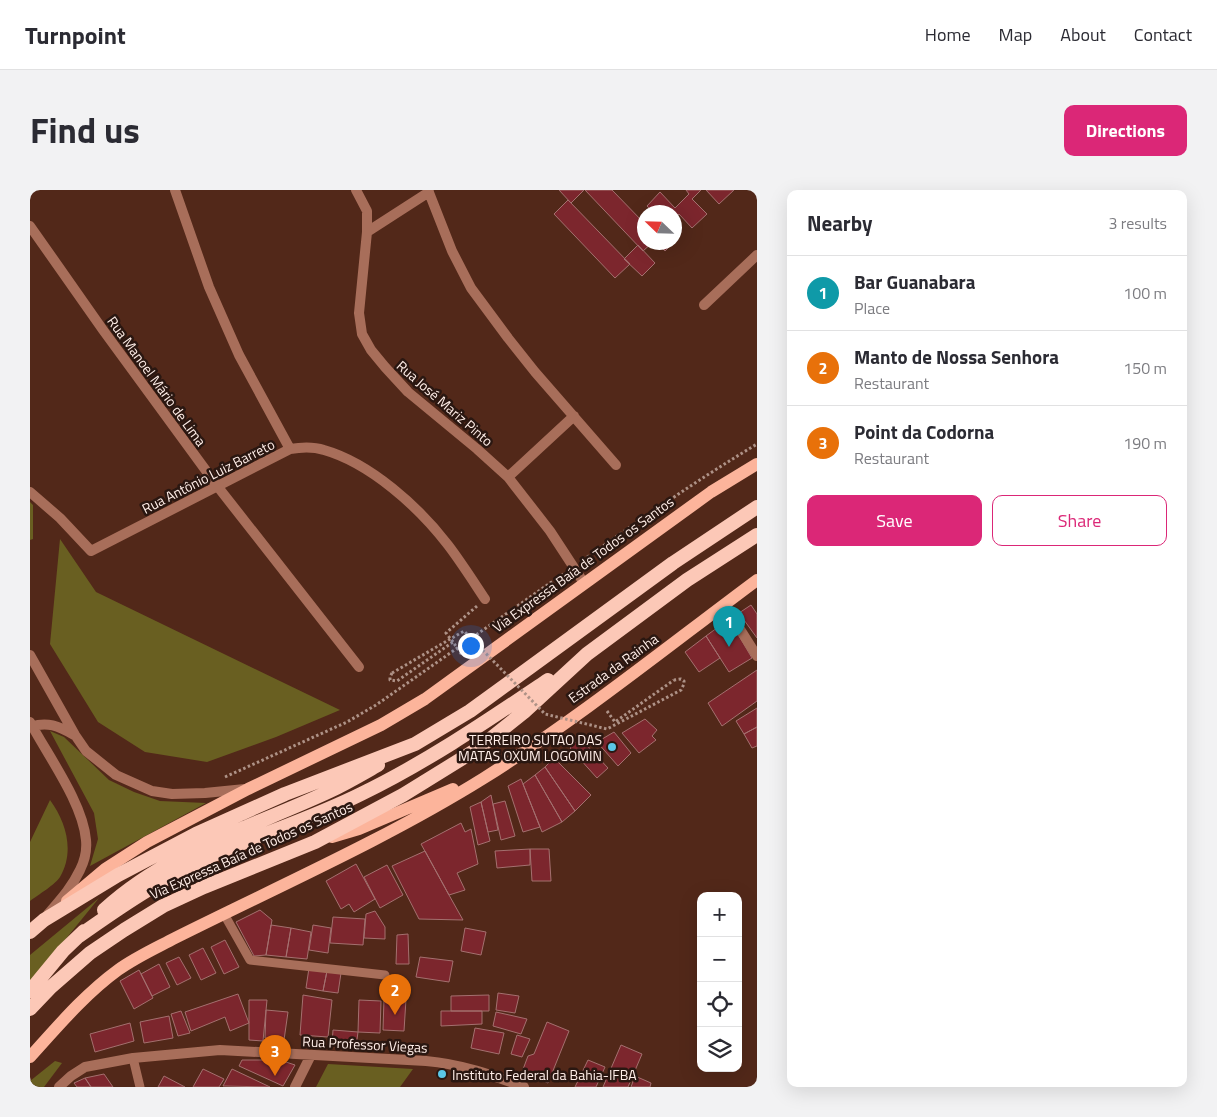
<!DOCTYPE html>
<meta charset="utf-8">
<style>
body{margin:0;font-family:"Titillium Web",sans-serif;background:#f2f2f3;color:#2b2b33}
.controls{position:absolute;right:15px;bottom:15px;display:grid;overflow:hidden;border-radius:10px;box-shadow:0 5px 20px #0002}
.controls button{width:45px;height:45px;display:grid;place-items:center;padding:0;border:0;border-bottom:1px solid #e1e1e2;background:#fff;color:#2b2b33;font:25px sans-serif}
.compass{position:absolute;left:607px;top:15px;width:45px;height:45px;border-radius:50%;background:#fff;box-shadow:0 5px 20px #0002;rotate:293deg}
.you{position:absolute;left:440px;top:455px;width:18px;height:18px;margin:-12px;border:4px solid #fff;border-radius:50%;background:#1a73e8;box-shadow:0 0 0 8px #1a73e833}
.badge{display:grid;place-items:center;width:32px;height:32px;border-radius:50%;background:#db2777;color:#fff;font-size:16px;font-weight:700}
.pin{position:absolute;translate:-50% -41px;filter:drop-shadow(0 1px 2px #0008)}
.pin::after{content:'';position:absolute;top:26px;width:18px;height:15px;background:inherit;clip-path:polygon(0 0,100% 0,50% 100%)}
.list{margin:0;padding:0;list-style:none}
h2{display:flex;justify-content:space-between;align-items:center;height:65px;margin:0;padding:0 20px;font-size:21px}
h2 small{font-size:16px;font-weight:400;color:#7c7c81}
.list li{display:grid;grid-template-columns:32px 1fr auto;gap:15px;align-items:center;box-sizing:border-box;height:75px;padding:0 20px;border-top:1px solid #e1e1e2}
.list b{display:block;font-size:19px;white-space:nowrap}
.list p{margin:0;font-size:16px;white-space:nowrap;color:#7c7c81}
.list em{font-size:16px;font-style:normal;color:#7c7c81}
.actions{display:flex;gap:10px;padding:15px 20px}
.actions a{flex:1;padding:11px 0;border:1px solid #db2777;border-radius:10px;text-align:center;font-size:18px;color:#db2777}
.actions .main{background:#db2777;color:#fff}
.icon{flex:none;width:28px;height:28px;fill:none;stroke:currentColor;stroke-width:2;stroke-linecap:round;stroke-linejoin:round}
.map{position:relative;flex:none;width:727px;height:897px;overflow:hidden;border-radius:10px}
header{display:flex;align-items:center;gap:30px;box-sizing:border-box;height:70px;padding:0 25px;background:#fff;border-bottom:1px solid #e1e1e2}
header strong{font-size:24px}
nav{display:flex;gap:28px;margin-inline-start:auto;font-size:18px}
.intro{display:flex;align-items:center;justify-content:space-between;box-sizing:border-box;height:120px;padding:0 30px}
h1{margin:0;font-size:35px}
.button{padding:12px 22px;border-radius:10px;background:#db2777;color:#fff;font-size:18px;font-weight:700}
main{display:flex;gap:30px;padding:0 30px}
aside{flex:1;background:#fff;border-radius:10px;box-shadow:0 5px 20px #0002}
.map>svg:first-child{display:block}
.green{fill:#695f21}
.building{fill:#7c262d;stroke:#a4706f}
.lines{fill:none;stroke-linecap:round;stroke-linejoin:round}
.path{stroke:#ae9287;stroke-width:3;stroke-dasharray:2.5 2.5;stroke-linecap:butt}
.service{stroke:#a86e5a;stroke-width:9}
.minor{stroke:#a86e5a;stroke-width:10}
.tertiary{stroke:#a86e5a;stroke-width:10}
.primary{stroke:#fcb49b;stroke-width:12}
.trunk{stroke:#fcc8b7;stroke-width:14}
.path-bridge{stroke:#ae9287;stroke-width:3;stroke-dasharray:2.5 2.5;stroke-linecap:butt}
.poi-dot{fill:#5bc7e7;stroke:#2a1711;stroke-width:2}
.labels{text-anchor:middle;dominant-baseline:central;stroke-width:5;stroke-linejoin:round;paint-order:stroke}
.street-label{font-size:14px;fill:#ffeee8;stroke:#2a1711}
.poi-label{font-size:14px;fill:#ffeee8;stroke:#2a1711;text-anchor:end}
</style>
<header>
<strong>Turnpoint</strong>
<nav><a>Home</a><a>Map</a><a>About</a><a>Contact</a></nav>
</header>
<div class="intro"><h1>Find us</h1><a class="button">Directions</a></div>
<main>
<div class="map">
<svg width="727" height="897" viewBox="0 0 727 897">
<rect width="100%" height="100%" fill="#522819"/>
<!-- green -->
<path class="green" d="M0,312L3,315V349L0,350Z
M30,349L66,402L310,520L246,547L177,572L115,562L68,532L20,454Z
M20,541L34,547L79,590L104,602L130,611L176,613L60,676L68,649L64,623Z
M20,610C36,632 45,661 30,687C26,694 8,705 0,711V652Z
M69,708L0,793V765Z
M25,871L32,873L14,897H0V891Z
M298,874L383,879L370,897H286Z"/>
<!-- building -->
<path class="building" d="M529,0H554L541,13Z
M555,0H582L614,33V52H623L613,61Z
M656,0H671L662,9L677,24L662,38L649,24L644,28V22H623L617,16L630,2L645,18L659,4Z
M676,0H704L689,14Z
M538,10L600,74L585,88L524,24Z
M644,40L650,46L644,52Z
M627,52H644L635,61Z
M608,55L625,73L612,86L594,69Z
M721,415L727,424V448L709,423Z
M699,429L722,468L699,482L676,446Z
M676,446L690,468L669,482L655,462Z
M727,480V511L692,536L678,513Z
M727,518V537L714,544L706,531Z
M615,529L627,540L622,546L626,550L609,563L592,543Z
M727,537V556L722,558L714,544Z
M584,542L601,563L588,576L567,552Z
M550,548L578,578L567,588L540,558Z
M524,568L561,605L545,621L515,577Z
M515,577L545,621L532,632L505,585Z
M505,585L532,632L512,642L493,594Z
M491,589L510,637L493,642L478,596Z
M461,605L468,640L458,642L451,612Z
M475,611L485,646L471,650L463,614Z
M451,612L460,651L448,655L440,617Z
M431,633L435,642L441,639L448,674L427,683L435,700L419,705L391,654Z
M500,659V675L467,678L465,661Z
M500,659H519L521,691H502Z
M395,661L419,705L433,730L389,729L362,676Z
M326,674L345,709L324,722L319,714L311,719L296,691Z
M357,675L373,705L350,718L334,687Z
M230,720L242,730L236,765L224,766L206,732Z
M345,721L355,737V749L334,748L336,724Z
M303,727L335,729L333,755L300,753Z
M241,735L261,738L256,767L236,765Z
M283,735L301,738L298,763L279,760Z
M261,738L281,742L277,769L256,767Z
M435,738L456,742L451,765L431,761Z
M378,744L379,774H366L367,745Z
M195,750L209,777L194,784L181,757Z
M173,758L186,783L171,790L159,765Z
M149,767L161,788L147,795L136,773Z
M390,767L423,771L419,792L386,787Z
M129,774L140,797L122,806L111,784Z
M279,778L297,781L293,801L276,798Z
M109,780L123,808L104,819L90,791Z
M297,781L311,783L308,803L293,801Z
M468,803L489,806L485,823L466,820Z
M208,804L219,833L200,841L195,827L161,841L155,822Z
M273,805L302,810L298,847L270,845Z
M459,805V821H421V806Z
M354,809H376L374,841L353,840Z
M219,810H237L233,851L219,850Z
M329,810L351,811L350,843L328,842Z
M236,820L258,822L254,850L235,848Z
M151,821L160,843L148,846L141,824Z
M411,821H452V834L411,836Z
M466,822L497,829L491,844L463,836Z
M139,826L143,848L114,853L110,832Z
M517,832L539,841L518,893L492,882L498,866L504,864Z
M100,833L104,851L65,862L60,844Z
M445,838L474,843L469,864L441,858Z
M303,840L328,842L326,857L302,854Z
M487,845L500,849L492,867L481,864Z
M591,855L612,864L598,897H573Z
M212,870H250L265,875L253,896L209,876Z
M558,870L575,877L566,897H545Z
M173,879L194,889L189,897H163Z
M202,879L240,897L193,896Z
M74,884L83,897H61L55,888Z
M134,886L155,897H128Z
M605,886L621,893L620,897H601Z
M55,888L61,897H47L44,893Z"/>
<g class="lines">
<!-- path -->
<path class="path" d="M553,370C610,330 667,290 727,254
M423,452L416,443L447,416
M362,483L360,487V490L367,491L423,452L432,465
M577,521L585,532L644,490
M195,587L317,532L346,515L533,384"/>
<!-- service -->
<path class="service" d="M194,724L220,770L355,785
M103,868L110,897"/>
<!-- minor -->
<path class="minor" d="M145,0L179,97L209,165L260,259
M326,0L337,21V42L329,123L332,144L341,160L355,177L378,202L447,259L478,287L520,341L554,393
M398,0L422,61L441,98L478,148L505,182L586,275
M0,36L73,140L188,297L329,477
M337,42L399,2
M674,115L727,65
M478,287L544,226
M0,302L30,328L61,361L260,259C271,257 282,256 294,260C340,273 389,317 418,355C431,372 443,391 455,409
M694,414L727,466
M29,897L41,886L55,877L103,868L190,860L396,871C431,874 462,885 494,897
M265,897L281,865"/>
<!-- tertiary -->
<path class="tertiary" d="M0,465L45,545L56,561L86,585L122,601L142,604L175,603L215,599
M0,532C18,566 53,613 56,650C57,660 54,672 50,680C42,697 30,710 18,724
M0,537C17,531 29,536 44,545"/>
<!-- primary -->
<path class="primary" d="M302,647L329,639L423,599
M37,711L75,679L117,652L218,599L351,535L395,509L681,302L727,274
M0,867C28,836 55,804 88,780C106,767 126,758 145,748C249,696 356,649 454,588C549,528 637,457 727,390"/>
<!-- trunk -->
<path class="trunk" d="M74,720C138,661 223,637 300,601C317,593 332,584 348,575
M0,742L14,730L88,685L166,644L255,604L385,554L440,521L643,373L727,317
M49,746C90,717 131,689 177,668C228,645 281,629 331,604C397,572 457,531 518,490
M0,801L33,761L54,741
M0,819L21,797L60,763L94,740L133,716L174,697L285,652L373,605L449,558L494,522L557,464L657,390L727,345"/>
<!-- path-bridge -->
<path class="path-bridge" d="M362,483L434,441L515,524L577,539L651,500L654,494V491L651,489L644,490"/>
</g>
<!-- markers -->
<g class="poi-dot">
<circle cx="582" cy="557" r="5"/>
<circle cx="412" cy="884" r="5"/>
</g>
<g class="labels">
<!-- street labels -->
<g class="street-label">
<text transform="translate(127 191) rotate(54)">Rua Manoel Mário de Lima</text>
<text transform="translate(415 213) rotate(41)">Rua José Mariz Pinto</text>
<text transform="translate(178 286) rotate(-27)">Rua Antônio Luiz Barreto</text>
<text transform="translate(553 374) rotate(-36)">Via Expressa Baía de Todos os Santos</text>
<text transform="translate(583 478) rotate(-36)">Estrada da Rainha</text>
<text transform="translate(221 660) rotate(-24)">Via Expressa Baía de Todos os Santos</text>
<text transform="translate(335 854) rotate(3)">Rua Professor Viegas</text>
</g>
<!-- poi labels -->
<g class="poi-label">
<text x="572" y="549">TERREIRO SUTAO DAS<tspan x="572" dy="16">MATAS OXUM LOGOMIN</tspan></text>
<text x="422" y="884" text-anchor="start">Instituto Federal da Bahia-IFBA</text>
</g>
</g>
</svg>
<div class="controls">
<button>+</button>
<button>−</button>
<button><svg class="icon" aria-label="locate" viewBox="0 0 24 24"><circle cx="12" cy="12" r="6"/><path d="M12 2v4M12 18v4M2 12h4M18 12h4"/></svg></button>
<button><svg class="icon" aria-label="layers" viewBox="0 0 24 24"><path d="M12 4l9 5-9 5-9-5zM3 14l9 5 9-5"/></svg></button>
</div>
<svg class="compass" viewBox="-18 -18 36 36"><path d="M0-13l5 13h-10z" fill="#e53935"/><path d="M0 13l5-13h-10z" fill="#7c7c81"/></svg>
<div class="you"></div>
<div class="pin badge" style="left:699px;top:457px;background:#0f9aa8">1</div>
<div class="pin badge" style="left:365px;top:825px;background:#e8710a">2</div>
<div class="pin badge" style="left:245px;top:886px;background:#e8710a">3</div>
</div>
<aside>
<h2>Nearby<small>3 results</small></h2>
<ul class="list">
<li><span class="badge" style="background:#0f9aa8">1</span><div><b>Bar Guanabara</b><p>Place</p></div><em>100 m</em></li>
<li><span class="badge" style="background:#e8710a">2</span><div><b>Manto de Nossa Senhora</b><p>Restaurant</p></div><em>150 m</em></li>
<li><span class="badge" style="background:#e8710a">3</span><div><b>Point da Codorna</b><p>Restaurant</p></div><em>190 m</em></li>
</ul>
<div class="actions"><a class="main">Save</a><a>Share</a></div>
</aside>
</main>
